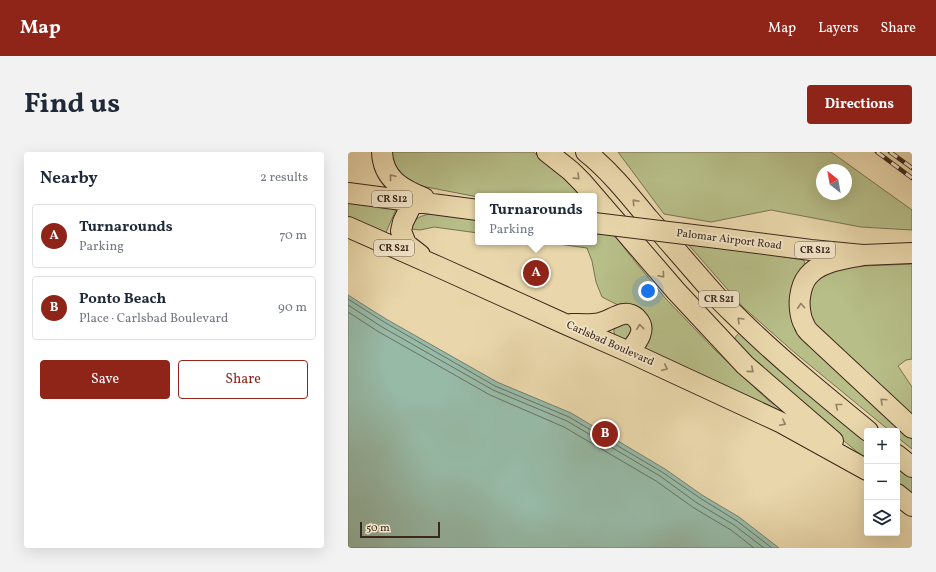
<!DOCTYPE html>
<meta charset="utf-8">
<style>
body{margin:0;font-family:Vollkorn,serif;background:#f2f2f3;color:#1f2937}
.controls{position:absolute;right:12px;bottom:12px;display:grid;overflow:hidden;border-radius:4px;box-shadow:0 4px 16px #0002}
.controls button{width:36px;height:36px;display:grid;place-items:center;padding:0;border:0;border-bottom:1px solid #e0e1e3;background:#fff;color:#1f2937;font:20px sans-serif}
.compass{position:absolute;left:468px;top:12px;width:36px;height:36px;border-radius:50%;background:#fff;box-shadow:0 4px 16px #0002;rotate:329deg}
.scale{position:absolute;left:12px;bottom:10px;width:80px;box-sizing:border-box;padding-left:4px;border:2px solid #3c271e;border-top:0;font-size:11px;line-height:14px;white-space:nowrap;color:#3c271e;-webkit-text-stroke:3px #f1e5c8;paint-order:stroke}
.you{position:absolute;left:300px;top:139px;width:14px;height:14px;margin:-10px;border:3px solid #fff;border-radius:50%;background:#1a73e8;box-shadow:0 0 0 6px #1a73e833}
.badge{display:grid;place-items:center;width:26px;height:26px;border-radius:50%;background:#8f2418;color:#fff;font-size:13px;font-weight:700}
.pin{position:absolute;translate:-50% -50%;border:2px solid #fff;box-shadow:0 1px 4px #0006}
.popup{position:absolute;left:127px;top:41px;width:122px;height:52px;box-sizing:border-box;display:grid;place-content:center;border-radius:4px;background:#fff;filter:drop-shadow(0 1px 3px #0005);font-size:13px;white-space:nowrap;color:#747a83}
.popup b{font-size:15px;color:#1f2937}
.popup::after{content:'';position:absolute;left:50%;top:100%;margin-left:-8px;border:8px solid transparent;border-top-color:#fff}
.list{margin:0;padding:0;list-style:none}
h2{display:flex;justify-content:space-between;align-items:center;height:52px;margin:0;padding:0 16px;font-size:17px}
h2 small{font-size:13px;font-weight:400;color:#747a83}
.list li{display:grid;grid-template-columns:26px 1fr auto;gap:12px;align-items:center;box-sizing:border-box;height:64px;margin:0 8px 8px;padding:0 8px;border:1px solid #e0e1e3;border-radius:4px}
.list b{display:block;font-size:15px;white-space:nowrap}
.list p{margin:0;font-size:13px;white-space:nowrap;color:#747a83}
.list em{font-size:13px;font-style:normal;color:#747a83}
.actions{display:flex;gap:8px;padding:12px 16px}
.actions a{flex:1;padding:9px 0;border:1px solid #8f2418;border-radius:4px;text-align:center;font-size:14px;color:#8f2418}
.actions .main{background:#8f2418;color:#fff}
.icon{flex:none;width:22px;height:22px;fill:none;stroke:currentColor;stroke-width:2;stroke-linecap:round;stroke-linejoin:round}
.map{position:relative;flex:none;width:564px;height:396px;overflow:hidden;border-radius:4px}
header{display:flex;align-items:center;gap:24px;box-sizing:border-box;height:56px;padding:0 20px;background:#8f2418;color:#fff}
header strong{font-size:19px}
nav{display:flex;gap:22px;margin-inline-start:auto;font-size:14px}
.intro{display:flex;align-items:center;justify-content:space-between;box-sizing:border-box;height:96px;padding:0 24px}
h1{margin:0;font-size:28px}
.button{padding:10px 18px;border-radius:4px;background:#8f2418;color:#fff;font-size:14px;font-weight:700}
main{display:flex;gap:24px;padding:0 24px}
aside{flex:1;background:#fff;border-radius:4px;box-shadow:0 4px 16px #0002}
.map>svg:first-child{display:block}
.green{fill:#b7be88;stroke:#7a7253;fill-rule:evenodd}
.water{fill:#97baa7;stroke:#737f70}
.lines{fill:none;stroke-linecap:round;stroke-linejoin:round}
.shore{stroke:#6a7062;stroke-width:1}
.primary-casing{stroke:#3c271e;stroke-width:22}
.primary{stroke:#e9d7ab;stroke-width:20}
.rail-casing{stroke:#3c271e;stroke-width:4.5}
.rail{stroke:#f1e5c8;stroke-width:3;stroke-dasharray:9;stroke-linecap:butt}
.primary-bridge-casing{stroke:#3c271e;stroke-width:22;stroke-linecap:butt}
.primary-bridge{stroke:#e9d7ab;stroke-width:20}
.oneway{stroke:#927f64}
.labels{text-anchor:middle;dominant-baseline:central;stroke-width:4;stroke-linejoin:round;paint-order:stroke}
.shield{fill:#f1e5c8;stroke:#726051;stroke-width:1}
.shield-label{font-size:10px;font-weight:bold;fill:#3c271e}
.street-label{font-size:11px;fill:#3c271e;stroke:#f1e5c8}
</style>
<header>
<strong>Map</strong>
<nav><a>Map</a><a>Layers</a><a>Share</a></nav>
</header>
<div class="intro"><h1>Find us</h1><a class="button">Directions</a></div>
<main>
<aside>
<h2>Nearby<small>2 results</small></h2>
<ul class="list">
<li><span class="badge">A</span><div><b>Turnarounds</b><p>Parking</p></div><em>70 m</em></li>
<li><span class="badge">B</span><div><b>Ponto Beach</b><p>Place · Carlsbad Boulevard</p></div><em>90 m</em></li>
</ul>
<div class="actions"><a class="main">Save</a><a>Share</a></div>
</aside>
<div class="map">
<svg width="564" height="396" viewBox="0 0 564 396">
<rect width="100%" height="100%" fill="#e9d7ab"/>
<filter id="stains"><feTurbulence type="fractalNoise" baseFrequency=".005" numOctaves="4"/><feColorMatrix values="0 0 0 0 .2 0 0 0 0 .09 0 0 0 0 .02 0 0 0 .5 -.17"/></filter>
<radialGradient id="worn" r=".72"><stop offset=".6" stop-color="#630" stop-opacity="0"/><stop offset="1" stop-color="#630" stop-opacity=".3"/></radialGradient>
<!-- green -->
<path class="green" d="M43,0H185L209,16L237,44H130V45L68,33L50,21L42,6Z
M270,0H483L564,58V78L513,75L423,58L363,70L316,62ZM474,18H498V42H474Z
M0,50L49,55L36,85L0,69Z
M246,56L281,102L318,147L367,198L421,249L451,269L295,198L284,153H270L254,145L248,130L244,109L239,96L196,90H246Z
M82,62L130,67V81L86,75L72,78L63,77C66,66 72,64 82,62Z
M338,90L456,108L457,115L443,151L564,284V297L549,285V279H542L447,201L395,155Z
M564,112V207L558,208L550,214L564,235V267L476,184L457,158L468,125L491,115Z
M271,169L287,173L278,189L268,185C264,178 266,175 271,169Z
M393,180L519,283V308L443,245L386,190C387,185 388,183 393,180Z
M549,308L564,320V344L549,332Z"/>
<!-- water -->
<path class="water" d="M0,143L38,167L149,230L223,261L317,317L354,343L391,365L431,396H0Z"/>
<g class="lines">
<!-- shore -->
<path class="shore" d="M0,147L36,170L147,234L221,265L314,320L352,346L389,369L424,396
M0,153L34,175L145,238L219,269L312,324L349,351L386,373L416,396
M0,160L31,180L142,243L216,275L308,329L346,356L383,378L406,396"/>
<!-- primary casing -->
<g class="primary-casing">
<path id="primary" d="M34,0C35,27 54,37 76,46
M199,0L223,19L234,30L328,139L397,213L485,289
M238,0C262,19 281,43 300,66C323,92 345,118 368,144C375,152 384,160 392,168C432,207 476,243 520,279
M0,41L130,58
M65,50L55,70L53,79L58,92L72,103
M0,75L93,116L217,172L281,200L434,271L519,318
M370,86L463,98L515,103L564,101
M515,103C497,107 472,109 460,124C455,130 453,137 452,145C451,153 452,165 456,172C457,175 459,178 461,180L564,276
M223,172C232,172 243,173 252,171C260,169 267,164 275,162C280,161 286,163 289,167C300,178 288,191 281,200
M549,303L564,315
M549,342L564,354"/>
</g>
<!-- primary -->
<use href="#primary" class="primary"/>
<!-- rail casing -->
<g class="rail-casing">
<path id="rail" d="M529,0L564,26
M542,0L564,16"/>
</g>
<!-- rail -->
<use href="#rail" class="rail"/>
<!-- primary-bridge casing -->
<g class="primary-bridge-casing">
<path id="primary-bridge" d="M246,71L370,86"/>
</g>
<!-- primary-bridge -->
<use href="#primary-bridge" class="primary-bridge"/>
</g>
<!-- one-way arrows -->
<defs><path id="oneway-chevron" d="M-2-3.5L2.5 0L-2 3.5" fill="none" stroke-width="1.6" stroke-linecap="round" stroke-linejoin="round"/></defs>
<g class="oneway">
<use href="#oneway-chevron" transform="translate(44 25) rotate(-130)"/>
<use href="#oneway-chevron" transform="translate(229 25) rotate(45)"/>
<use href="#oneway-chevron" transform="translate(287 50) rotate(-131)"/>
<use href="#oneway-chevron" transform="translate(314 123) rotate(49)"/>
<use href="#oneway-chevron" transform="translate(453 154) rotate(-94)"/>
<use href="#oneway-chevron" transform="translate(392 168) rotate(-135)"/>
<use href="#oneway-chevron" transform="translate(292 175) rotate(-96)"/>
<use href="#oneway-chevron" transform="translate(317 216) rotate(25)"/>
<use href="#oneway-chevron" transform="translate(403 218) rotate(41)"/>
<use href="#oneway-chevron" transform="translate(535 249) rotate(-137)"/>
<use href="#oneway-chevron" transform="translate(490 254) rotate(-141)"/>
<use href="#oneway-chevron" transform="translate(435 271) rotate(27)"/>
</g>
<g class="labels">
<!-- shield labels -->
<g class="shield">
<rect x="24" y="39" width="40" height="16" rx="3"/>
<rect x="26" y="88" width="40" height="16" rx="3"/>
<rect x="447" y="90" width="40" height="16" rx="3"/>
<rect x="351" y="139" width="40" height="16" rx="3"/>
</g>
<g class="shield-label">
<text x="44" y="47">CR S12</text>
<text x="46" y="96">CR S21</text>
<text x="467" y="98">CR S12</text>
<text x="371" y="147">CR S21</text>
</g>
<!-- street labels -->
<g class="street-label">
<text transform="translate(381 88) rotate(7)">Palomar Airport Road</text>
<text transform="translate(262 192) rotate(24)">Carlsbad Boulevard</text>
</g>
</g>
<rect width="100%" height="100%" filter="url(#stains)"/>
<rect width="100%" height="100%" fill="url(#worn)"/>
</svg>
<div class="controls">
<button>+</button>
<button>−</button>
<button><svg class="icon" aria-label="layers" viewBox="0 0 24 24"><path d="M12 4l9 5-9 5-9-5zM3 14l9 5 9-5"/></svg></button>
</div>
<svg class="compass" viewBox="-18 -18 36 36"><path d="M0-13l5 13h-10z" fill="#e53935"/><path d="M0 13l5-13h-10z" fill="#747a83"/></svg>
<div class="scale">50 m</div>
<div class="you"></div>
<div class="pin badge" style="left:188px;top:121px">A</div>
<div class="popup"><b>Turnarounds</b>Parking</div>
<div class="pin badge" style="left:257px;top:282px">B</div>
</div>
</main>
